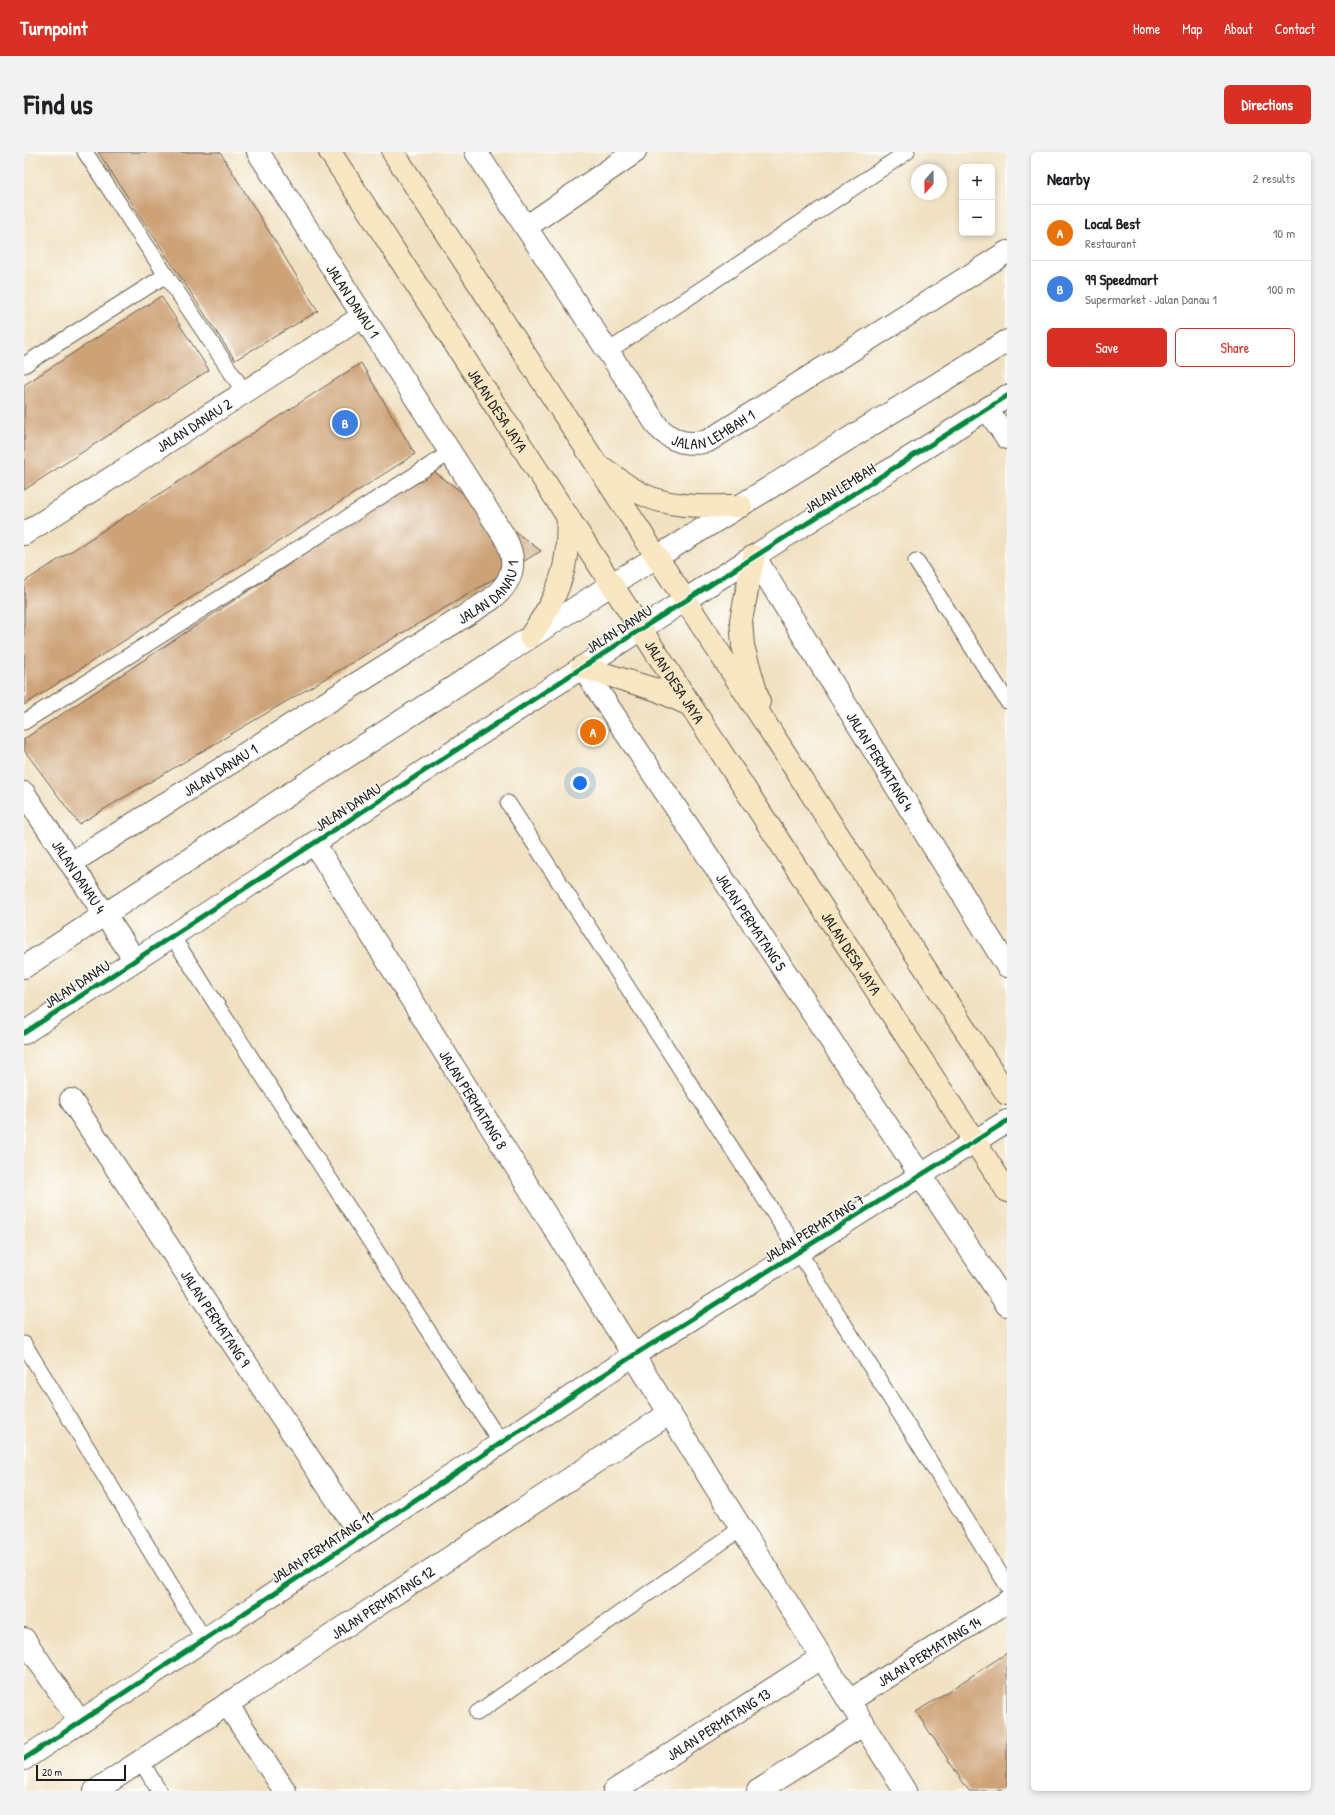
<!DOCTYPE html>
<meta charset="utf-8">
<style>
body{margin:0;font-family:"Patrick Hand",sans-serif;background:#f2f2f2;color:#202124}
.controls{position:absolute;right:12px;top:12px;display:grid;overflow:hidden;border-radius:6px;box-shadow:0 2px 6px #0003}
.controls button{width:36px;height:36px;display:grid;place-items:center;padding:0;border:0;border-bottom:1px solid #e0e0e0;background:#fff;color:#202124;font:20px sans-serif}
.compass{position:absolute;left:887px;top:12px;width:36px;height:36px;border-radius:50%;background:#fff;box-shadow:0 2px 6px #0003;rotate:200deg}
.scale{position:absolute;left:12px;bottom:10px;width:90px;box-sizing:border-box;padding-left:4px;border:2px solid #1c1c1c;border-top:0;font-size:11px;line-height:14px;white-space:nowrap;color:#1c1c1c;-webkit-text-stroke:3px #fdfcf7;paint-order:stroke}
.you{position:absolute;left:556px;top:631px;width:14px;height:14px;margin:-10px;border:3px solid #fff;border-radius:50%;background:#1a73e8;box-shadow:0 0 0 6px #1a73e833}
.badge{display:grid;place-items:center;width:26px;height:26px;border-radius:50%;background:#d93025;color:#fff;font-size:13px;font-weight:700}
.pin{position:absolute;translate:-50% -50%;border:2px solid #fff;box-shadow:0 1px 4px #0006}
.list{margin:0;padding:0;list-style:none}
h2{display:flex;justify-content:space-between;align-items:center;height:52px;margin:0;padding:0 16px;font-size:17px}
h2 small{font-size:13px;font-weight:400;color:#757577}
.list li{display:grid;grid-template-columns:26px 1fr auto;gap:12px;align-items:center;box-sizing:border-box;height:56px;padding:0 16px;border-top:1px solid #e0e0e0}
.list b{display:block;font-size:15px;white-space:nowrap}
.list p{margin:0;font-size:13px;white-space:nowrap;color:#757577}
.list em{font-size:13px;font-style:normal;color:#757577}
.actions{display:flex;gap:8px;padding:12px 16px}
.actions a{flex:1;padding:9px 0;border:1px solid #d93025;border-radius:6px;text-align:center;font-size:14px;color:#d93025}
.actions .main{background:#d93025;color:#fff}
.map{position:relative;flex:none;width:983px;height:1639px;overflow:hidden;border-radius:6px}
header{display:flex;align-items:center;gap:24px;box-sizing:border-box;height:56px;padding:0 20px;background:#d93025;color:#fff}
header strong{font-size:19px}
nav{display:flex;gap:22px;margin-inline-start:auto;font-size:14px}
.intro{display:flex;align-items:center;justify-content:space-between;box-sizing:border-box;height:96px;padding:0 24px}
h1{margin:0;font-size:28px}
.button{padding:10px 18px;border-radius:6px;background:#d93025;color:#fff;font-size:14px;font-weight:700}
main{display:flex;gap:24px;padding:0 24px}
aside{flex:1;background:#fff;border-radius:6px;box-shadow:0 2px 6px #0003}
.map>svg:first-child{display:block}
.building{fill:#cda277}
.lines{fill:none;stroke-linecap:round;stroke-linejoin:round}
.service-casing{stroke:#676156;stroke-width:17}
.minor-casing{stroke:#676156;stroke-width:24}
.tertiary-casing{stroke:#676156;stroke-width:24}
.secondary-casing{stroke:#676156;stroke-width:24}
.service{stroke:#fff;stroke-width:15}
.minor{stroke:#fff;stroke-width:22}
.tertiary{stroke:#fff;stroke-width:22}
.secondary{stroke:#f9e7c3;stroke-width:22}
.cycleway-casing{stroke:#fdfcf7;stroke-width:8}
.cycleway{stroke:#00873e;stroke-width:5}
.labels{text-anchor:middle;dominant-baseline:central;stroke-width:3;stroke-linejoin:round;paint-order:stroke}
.street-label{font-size:15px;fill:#1c1c1c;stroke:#fdfcf7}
</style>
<header>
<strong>Turnpoint</strong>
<nav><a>Home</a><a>Map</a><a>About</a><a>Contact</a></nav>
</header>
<div class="intro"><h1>Find us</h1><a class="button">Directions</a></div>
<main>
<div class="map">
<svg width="983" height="1639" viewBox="0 0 983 1639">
<rect width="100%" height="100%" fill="#fdfcf7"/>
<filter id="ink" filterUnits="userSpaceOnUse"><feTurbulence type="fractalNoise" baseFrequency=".025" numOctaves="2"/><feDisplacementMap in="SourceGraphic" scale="8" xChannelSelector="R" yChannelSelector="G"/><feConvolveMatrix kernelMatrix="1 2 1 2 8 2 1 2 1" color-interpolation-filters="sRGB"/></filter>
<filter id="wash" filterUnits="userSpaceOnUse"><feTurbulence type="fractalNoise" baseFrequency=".012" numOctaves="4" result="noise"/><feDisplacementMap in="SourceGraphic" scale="16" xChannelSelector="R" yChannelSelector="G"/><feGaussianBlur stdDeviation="0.9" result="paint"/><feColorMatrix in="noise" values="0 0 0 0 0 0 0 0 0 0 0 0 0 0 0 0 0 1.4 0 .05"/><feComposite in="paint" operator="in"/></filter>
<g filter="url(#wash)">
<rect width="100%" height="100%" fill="#f1e1c2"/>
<g id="blocks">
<!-- building -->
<path class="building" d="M74,0H196L294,159L211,208Z
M137,144L185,218L0,338V233Z
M337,211L391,302L0,553V430Z
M408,318L517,399L55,672L0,598V587Z
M983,1501V1639H945L892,1560Z"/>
</g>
</g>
<g filter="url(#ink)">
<use href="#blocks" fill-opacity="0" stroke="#676156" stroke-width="1"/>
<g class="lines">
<!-- service casing -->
<g class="service-casing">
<path id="service" d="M142,123L221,241
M583,200L883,0
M0,213L142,123L61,0
M892,409L983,549
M0,570L427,300
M484,651L775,1100L983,1433
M148,784L477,1291
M0,1192L180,1487
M453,1561L718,1376
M117,1609L135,1639"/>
</g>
<!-- minor casing -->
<g class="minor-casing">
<g id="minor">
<path id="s1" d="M452,0L634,275C649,290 663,294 684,289L983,100"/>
<path d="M502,75L611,0"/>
<path d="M963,257L983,286"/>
<path id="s2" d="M0,382L339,164"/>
<path id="s3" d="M730,404L983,814"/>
<path d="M633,405L983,189"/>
<path d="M661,448L983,244"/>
<path id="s4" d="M558,515L983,1153"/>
<path id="s5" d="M0,641L111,808"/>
<path id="s6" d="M290,691L881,1639"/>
<path id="s7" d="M47,711L466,448C489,431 495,410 480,384L234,0"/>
<path id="s8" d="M47,948L337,1384"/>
<path d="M0,1487L56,1570"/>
<path id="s9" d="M825,1549L983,1450"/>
<path d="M203,1552L261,1639"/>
<path d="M0,1607L610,1203L983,969"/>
<path id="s10" d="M71,1639L646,1261"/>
<path id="s11" d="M590,1639L798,1505"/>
<path d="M734,1639L840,1572"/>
</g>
</g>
<!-- tertiary casing -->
<g class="tertiary-casing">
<path id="tertiary" d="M0,815L588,432L633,405
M0,881L661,448"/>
</g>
<!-- secondary casing -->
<g class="secondary-casing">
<g id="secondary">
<path id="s12" d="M306,0L983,1039"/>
<path d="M369,0L983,942"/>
<path d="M580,317C592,325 603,335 616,341C646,357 684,354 717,354"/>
<path d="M730,404L717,468L719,494L735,550"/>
<path d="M506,485C523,460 538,435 542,404C544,391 543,377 544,364"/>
<path d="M558,515L633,538L666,553"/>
</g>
</g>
<!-- service -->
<use href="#service" class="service"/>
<!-- minor -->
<use href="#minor" class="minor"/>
<!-- tertiary -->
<use href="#tertiary" class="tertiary"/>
<!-- secondary -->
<use href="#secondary" class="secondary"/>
<!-- cycleway casing -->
<g class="cycleway-casing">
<path id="cycleway" d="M0,881L617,477L983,244
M0,1607L610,1203L983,969"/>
</g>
<!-- cycleway -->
<use href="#cycleway" class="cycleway"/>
</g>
</g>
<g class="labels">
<!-- street labels -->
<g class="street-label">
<text transform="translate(329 149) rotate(57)">JALAN DANAU 1</text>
<text stroke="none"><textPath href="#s12" startOffset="308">JALAN DESA JAYA</textPath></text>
<text stroke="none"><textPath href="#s1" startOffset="393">JALAN LEMBAH 1</textPath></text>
<text stroke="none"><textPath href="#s2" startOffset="202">JALAN DANAU 2</textPath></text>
<text transform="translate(816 336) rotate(-32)">JALAN LEMBAH</text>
<text stroke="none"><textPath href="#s7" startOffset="500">JALAN DANAU 1</textPath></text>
<text transform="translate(595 477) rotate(-33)">JALAN DANAU</text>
<text stroke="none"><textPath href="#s12" startOffset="632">JALAN DESA JAYA</textPath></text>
<text stroke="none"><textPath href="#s3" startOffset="241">JALAN PERMATANG 4</textPath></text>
<text stroke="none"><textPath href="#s7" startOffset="176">JALAN DANAU 1</textPath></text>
<text transform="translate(324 655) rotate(-33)">JALAN DANAU</text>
<text stroke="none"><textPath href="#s5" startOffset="100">JALAN DANAU 4</textPath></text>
<text stroke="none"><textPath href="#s4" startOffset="306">JALAN PERMATANG 5</textPath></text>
<text stroke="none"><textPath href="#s12" startOffset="956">JALAN DESA JAYA</textPath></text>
<text transform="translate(53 832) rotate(-33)">JALAN DANAU</text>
<text stroke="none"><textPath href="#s6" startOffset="302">JALAN PERMATANG 8</textPath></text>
<text transform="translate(790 1076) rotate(-32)">JALAN PERMATANG 7</text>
<text stroke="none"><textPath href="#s8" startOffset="262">JALAN PERMATANG 9</textPath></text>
<text transform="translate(298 1395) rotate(-33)">JALAN PERMATANG 11</text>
<text stroke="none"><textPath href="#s10" startOffset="344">JALAN PERMATANG 12</textPath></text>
<text stroke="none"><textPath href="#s9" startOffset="94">JALAN PERMATANG 14</textPath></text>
<text stroke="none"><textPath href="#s11" startOffset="124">JALAN PERMATANG 13</textPath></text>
</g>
</g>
</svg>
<div class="controls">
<button>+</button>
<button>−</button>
</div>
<svg class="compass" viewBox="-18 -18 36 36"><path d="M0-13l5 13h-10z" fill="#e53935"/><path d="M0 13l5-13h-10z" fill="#757577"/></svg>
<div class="scale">20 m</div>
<div class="you"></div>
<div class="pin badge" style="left:569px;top:580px;background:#e8710a">A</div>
<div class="pin badge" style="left:321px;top:271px;background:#3f7fe0">B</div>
</div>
<aside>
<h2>Nearby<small>2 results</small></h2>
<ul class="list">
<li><span class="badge" style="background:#e8710a">A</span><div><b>Local Best</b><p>Restaurant</p></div><em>10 m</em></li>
<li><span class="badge" style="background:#3f7fe0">B</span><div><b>99 Speedmart</b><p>Supermarket · Jalan Danau 1</p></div><em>100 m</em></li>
</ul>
<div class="actions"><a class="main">Save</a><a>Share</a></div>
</aside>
</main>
